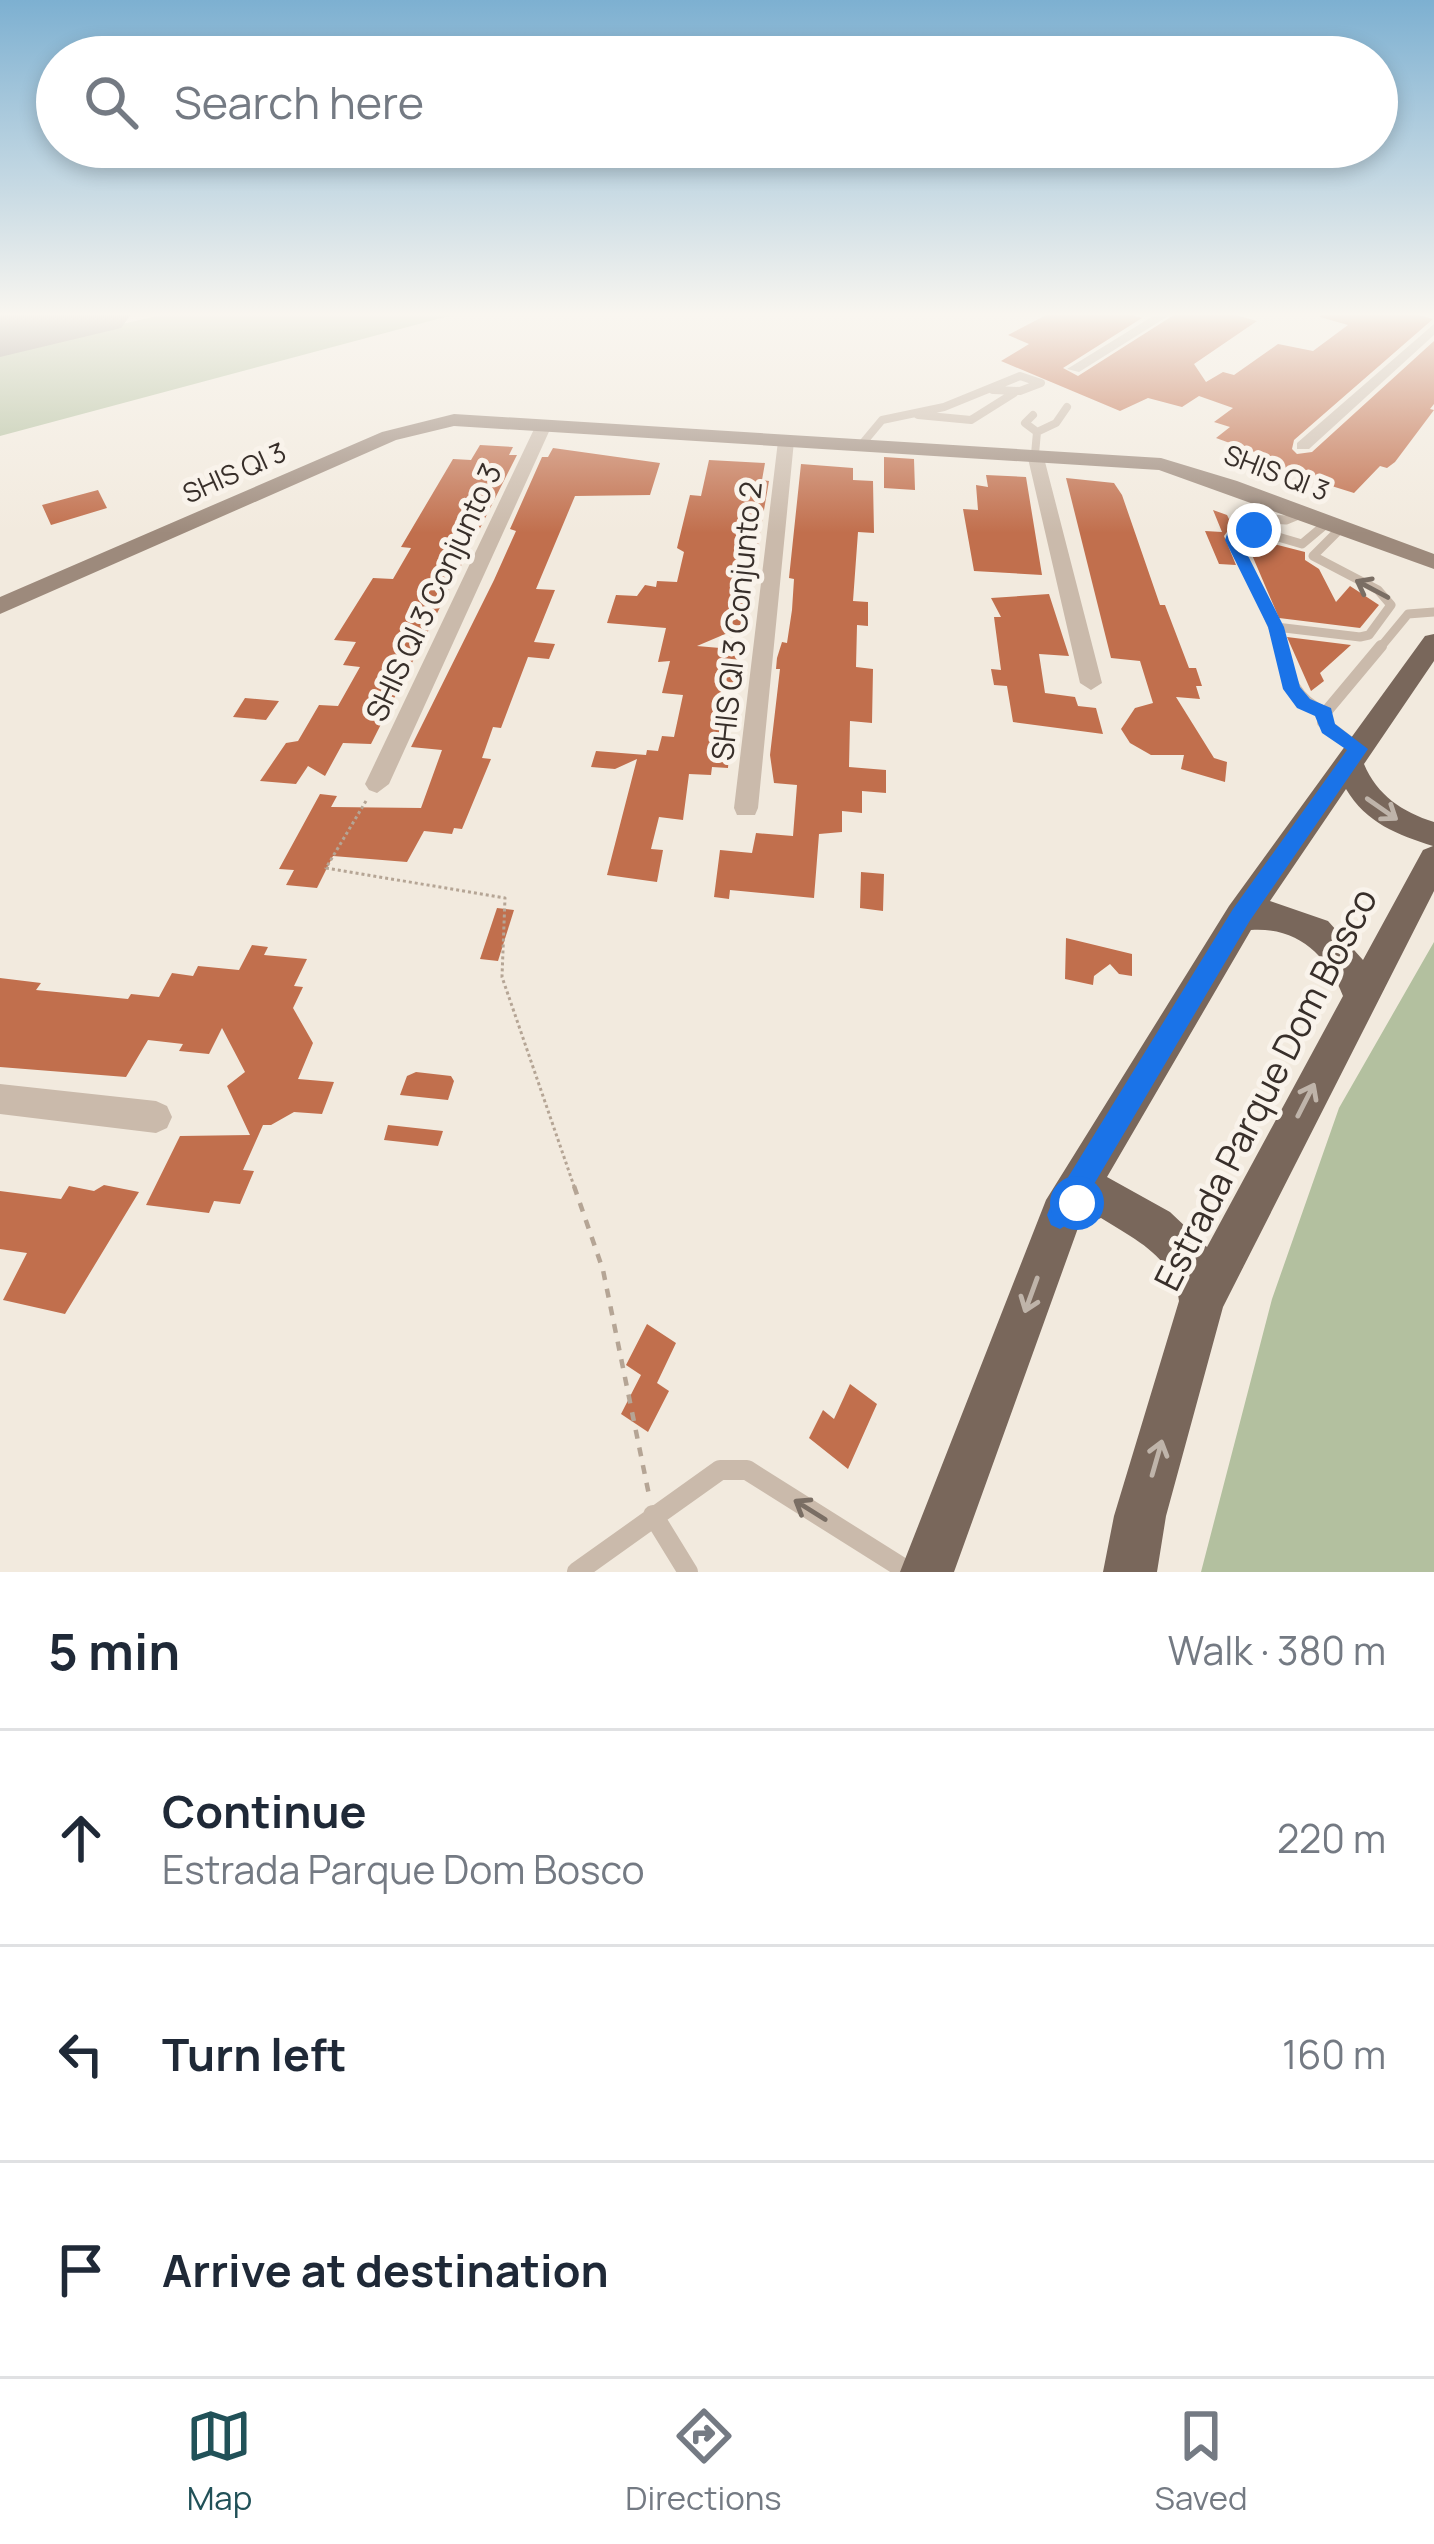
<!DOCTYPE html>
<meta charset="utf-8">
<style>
body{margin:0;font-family:Manrope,sans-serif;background:#f6f6f7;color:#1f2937}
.stop{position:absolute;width:36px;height:36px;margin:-27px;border:9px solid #1a73e8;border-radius:50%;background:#fff}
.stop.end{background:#1a73e8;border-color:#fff;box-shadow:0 3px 12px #0008}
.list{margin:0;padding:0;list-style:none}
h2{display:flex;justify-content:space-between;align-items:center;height:156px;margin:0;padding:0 48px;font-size:51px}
h2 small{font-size:39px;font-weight:400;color:#747a83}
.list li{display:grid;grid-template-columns:78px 1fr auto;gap:36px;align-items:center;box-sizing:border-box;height:216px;padding:0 48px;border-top:3px solid #e0e1e3}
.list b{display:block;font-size:45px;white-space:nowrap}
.list p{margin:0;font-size:39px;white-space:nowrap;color:#747a83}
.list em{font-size:39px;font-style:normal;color:#747a83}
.icon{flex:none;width:66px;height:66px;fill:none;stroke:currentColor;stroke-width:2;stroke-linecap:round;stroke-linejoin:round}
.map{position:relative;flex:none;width:1434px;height:1572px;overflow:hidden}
.search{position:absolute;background:#fff;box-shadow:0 6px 18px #0003;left:36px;right:36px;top:36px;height:132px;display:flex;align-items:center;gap:30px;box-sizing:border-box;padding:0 42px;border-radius:66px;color:#747a83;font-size:45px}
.sheet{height:804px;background:#fff}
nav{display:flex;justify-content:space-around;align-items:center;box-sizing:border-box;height:168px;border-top:3px solid #e0e1e3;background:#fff;font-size:33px;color:#747a83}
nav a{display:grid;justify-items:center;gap:6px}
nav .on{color:#215158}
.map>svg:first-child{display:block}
.green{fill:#b3c09f}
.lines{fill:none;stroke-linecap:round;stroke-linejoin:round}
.runway{fill:#958c84;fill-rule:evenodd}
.building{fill:#c16f4d}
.path-far1{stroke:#b5a595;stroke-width:3;stroke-dasharray:3 3;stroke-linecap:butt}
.path{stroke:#b5a595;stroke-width:4.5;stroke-dasharray:9 9;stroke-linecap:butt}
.lane-far3{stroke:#cabaab;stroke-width:8}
.lane-far2{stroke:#cabaab;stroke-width:9}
.lane-far1{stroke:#cabaab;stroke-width:12}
.lane{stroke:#cabaab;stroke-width:20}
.street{fill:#cabaab;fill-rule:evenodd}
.secondary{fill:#9d8a7c;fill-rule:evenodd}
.primary{fill:#79675b;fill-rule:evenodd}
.oneway{stroke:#7a6e64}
.oneway2{stroke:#bfb4aa}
.route{fill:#1a73e8}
.labels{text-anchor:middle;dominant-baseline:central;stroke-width:10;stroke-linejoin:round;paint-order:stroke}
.far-street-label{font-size:27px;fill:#382f2a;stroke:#f9f3eb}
.street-label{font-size:30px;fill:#382f2a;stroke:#f9f3eb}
.near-street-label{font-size:36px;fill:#382f2a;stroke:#f9f3eb}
</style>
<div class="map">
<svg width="1434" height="1572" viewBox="0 0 1434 1572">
<rect width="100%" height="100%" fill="#f2eade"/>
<!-- green -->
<path class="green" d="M170,313H460L0,436V352Z
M1434,942V1572H1201L1272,1299L1339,1108Z"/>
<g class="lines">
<!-- runway -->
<path class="runway" d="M0,313H132L121,328L0,357Z"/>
</g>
<!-- building -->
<path class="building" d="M1050,313H1126L1142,318L1063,368L1078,376L1177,313H1228L1257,321L1194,364L1206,382L1223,372L1234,375L1278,344L1313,351L1348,325L1320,317L1321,313H1412L1433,319L1294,440L1292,449L1297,454L1312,452L1434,341V404L1430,409L1434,410L1395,462L1387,468L1380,466L1354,493L1255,462L1260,454L1216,438L1230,427L1214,422L1233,408L1199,396L1182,407L1148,398L1120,411L1001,361L1029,344L1008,335Z
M480,445L513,447L509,455H517L371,744L343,743L325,776L308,766L296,784L260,781L286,743L298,741L319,705L338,706L360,667L343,665L356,642L334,640L373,578L393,579L411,548L401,547L453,459L471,460Z
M553,448L660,463L650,495L575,496L536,589L555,590L534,642L555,644L549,659L528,657L501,728L493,727L482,758L491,759L462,829L454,828L452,834L424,831L407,862L333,856L317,888L286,885L294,870L279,869L320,794L337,796L331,807L421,808L442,750L411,747L494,580L516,531L510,529L542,457H548Z
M884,457L914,459L915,490L884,488Z
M709,460L765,463L762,480L769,481L744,626L697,646L743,650L733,701L728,768L712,767L711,775L689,774L683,820L659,817L651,849L663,850L657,882L607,875L637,759L615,769L591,767L596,751L646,755L647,750L658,751L662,736L674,737L683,695L662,693L670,661L658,662L666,628L607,623L616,595L637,596L645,585L656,587L657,581L677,582L684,552L677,548L686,511L690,495L701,496Z
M801,464L853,468V480L873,481L874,533L858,532L853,601L868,602V626L857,625L856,667L873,669L872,723L850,721L849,767L886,770V793L862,791V813L842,811V832L819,834L814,898L730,890L729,899L714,897L720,850L752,853L756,833L793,836L797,785L774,783L770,755L780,669H776L777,658L782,642L787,643L792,610L794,579L789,578Z
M986,475L1026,477L1042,575L974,571L963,509L978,510L976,485L988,487Z
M1066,478L1114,483L1122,495L1160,605H1165L1189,668H1196L1202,686H1196L1200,699L1176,697L1214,758L1227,762L1225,782L1181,769L1184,755H1151L1130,743L1121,729L1135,708L1153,703L1140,661L1111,658Z
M98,490L107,508L51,525L42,505Z
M1213,510L1227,515L1232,525L1224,536L1236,565L1219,564L1205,531L1222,532Z
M1254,539L1305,552V560L1319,569L1336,602L1350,586L1379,605L1360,628L1279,618L1246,541Z
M1049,594L1069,656L1039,654L1045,693L1075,697L1078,706L1096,708L1103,734L1013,722L1007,686L994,685L991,669L1001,670L994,617H1001L991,598Z
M1287,637L1351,645L1320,673L1324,681L1311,691Z
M245,698L279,701L266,720L233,717Z
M861,872L884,874L883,911L860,908Z
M497,908L514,910L498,961L480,959Z
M1066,938L1132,954V976L1119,974L1110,964L1094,976L1093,985L1065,979Z
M252,945L268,947L264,955L307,959L294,986L303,987L293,1008L313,1043L298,1079L334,1082L322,1114L294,1112L271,1125H263L243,1170L254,1171L240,1204L214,1201L209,1213L146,1205L180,1136L250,1135L227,1086L245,1072L222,1028L209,1054L179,1051L183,1044L148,1040L126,1077L0,1067V978L41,983L36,990L128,999L131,994L159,997L172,973L193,976L198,966L239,970Z
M416,1072L451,1076L454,1081L448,1100L400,1095L407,1076Z
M388,1125L443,1131L438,1146L384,1140Z
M104,1185L139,1192L65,1314L3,1300L27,1253L0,1249V1191L61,1199L69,1186L94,1191Z
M647,1324L676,1343L657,1383L669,1391L648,1432L621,1414L641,1375L626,1365Z
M850,1384L877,1404L848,1469L809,1438L823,1410L834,1419Z"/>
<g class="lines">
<!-- path-far1 -->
<path class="path-far1" d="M366,801L326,868L505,898L502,977L575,1189"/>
<!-- path -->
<path class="path" d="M574,1186L603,1270L649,1495"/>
<!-- lane-far3 -->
<path class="lane-far3" d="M918,415L971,420L1014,393
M1033,415L1025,423L1037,432
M862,444L882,420L944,407L1020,376L1041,383L1020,391L993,390
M1035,454L1037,432L1056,423L1067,407"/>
<!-- lane-far2 -->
<path class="lane-far2" d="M1236,517L1286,520L1303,513
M1276,627L1360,637L1369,635L1391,605L1378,590L1313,556L1341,528
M1282,649L1233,534L1254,530L1302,544L1327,523
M1379,649L1408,614L1434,612"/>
<!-- lane-far1 -->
<path class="lane-far1" d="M1281,646C1289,679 1293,698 1325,713
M1357,748L1323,722L1325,713L1381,646"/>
<!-- lane -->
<path class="lane" d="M653,1515L688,1572
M577,1572L720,1470H747L909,1572"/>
<!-- street -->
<path class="street" d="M1158,313H1173L1079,372L1067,369Z
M1434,324V335L1309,449H1297V443Z
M544,420L552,425L389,784L377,793L369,790L365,784L536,425Z
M786,436L794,441L758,808L755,815H737L734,808L778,441Z
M1035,449L1043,454L1102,683L1091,690L1080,683L1027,454Z
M0,1084L156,1101L167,1106L172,1117L167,1128L156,1133L0,1114Z"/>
<!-- secondary -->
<path class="secondary" d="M454,414L1161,458L1237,481L1434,554V569L1159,470L454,426L396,440L0,614V597L382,432Z"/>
<!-- primary -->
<path class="primary" d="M1434,634V661L1364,764C1377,795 1402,812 1434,822V891L1223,1307L1166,1516L1157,1572H1103L1114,1516L1179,1301C1174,1257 1136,1240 1101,1218L1078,1228L954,1572H900L1046,1200L1229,906L1425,636ZM1346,789C1366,823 1398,835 1433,846L1423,850L1363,960L1328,921L1270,901ZM1251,930C1298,927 1327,955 1343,996L1207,1247L1170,1212L1107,1177Z"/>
</g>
<!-- one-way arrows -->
<defs><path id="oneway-shaft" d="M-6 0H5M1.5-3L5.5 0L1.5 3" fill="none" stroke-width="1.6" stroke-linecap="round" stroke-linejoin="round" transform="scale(3)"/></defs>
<g class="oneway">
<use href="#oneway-shaft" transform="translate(1372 589) rotate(-152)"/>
<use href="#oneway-shaft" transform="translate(810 1510) rotate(-148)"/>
</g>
<g class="oneway2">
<use href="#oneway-shaft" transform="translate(1382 809) rotate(35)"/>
<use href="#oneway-shaft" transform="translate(1306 1100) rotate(-63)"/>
<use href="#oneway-shaft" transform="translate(1031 1295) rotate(110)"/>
<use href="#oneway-shaft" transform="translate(1157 1458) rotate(-74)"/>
</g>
<!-- sky -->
<linearGradient id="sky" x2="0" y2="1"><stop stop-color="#7db0d1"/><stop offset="0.59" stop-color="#f9f6f0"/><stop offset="1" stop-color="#f9f6f0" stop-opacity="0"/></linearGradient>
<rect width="1434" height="533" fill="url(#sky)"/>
<!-- route -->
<path class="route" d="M1254,526L1259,533L1240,540L1284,627L1300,687L1310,699L1331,708L1335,724L1368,749L1249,922L1087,1196L1086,1213L1060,1229L1051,1225L1047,1215L1051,1205L1233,909L1347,750L1322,733L1315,716L1297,708L1283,689L1268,627L1225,540L1228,531Z"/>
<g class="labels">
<!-- far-street labels -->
<g class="far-street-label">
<text transform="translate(234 472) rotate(-24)">SHIS QI 3</text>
<text transform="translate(1277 472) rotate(21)">SHIS QI 3</text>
</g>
<!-- street labels -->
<g class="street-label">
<text transform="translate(433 592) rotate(-65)">SHIS QI 3 Conjunto 3</text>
<text transform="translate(736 621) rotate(-84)">SHIS QI 3 Conjunto 2</text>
</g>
<!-- near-street labels -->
<g class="near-street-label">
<text transform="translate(1265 1089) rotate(-63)">Estrada Parque Dom Bosco</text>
</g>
</g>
</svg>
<div class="stop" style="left:1077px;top:1203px"></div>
<div class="stop end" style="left:1254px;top:530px"></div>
<div class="search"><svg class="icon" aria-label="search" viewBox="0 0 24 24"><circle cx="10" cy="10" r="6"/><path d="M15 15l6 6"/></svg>Search here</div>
</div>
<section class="sheet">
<h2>5 min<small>Walk · 380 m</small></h2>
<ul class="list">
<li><svg class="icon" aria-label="ahead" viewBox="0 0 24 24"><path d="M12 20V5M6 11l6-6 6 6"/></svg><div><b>Continue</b><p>Estrada Parque Dom Bosco</p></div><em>220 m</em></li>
<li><svg class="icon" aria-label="left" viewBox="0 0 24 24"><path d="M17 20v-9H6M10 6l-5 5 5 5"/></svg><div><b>Turn left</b></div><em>160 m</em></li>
<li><svg class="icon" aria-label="arrive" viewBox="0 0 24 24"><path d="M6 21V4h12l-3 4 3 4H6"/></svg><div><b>Arrive at destination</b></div></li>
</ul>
</section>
<nav>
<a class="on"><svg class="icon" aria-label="map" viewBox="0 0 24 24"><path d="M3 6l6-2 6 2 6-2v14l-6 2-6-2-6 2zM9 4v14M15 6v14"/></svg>Map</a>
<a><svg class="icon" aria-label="directions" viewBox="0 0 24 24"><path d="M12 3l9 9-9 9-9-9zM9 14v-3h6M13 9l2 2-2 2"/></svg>Directions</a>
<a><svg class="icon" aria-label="saved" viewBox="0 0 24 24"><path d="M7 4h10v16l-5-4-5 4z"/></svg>Saved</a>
</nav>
